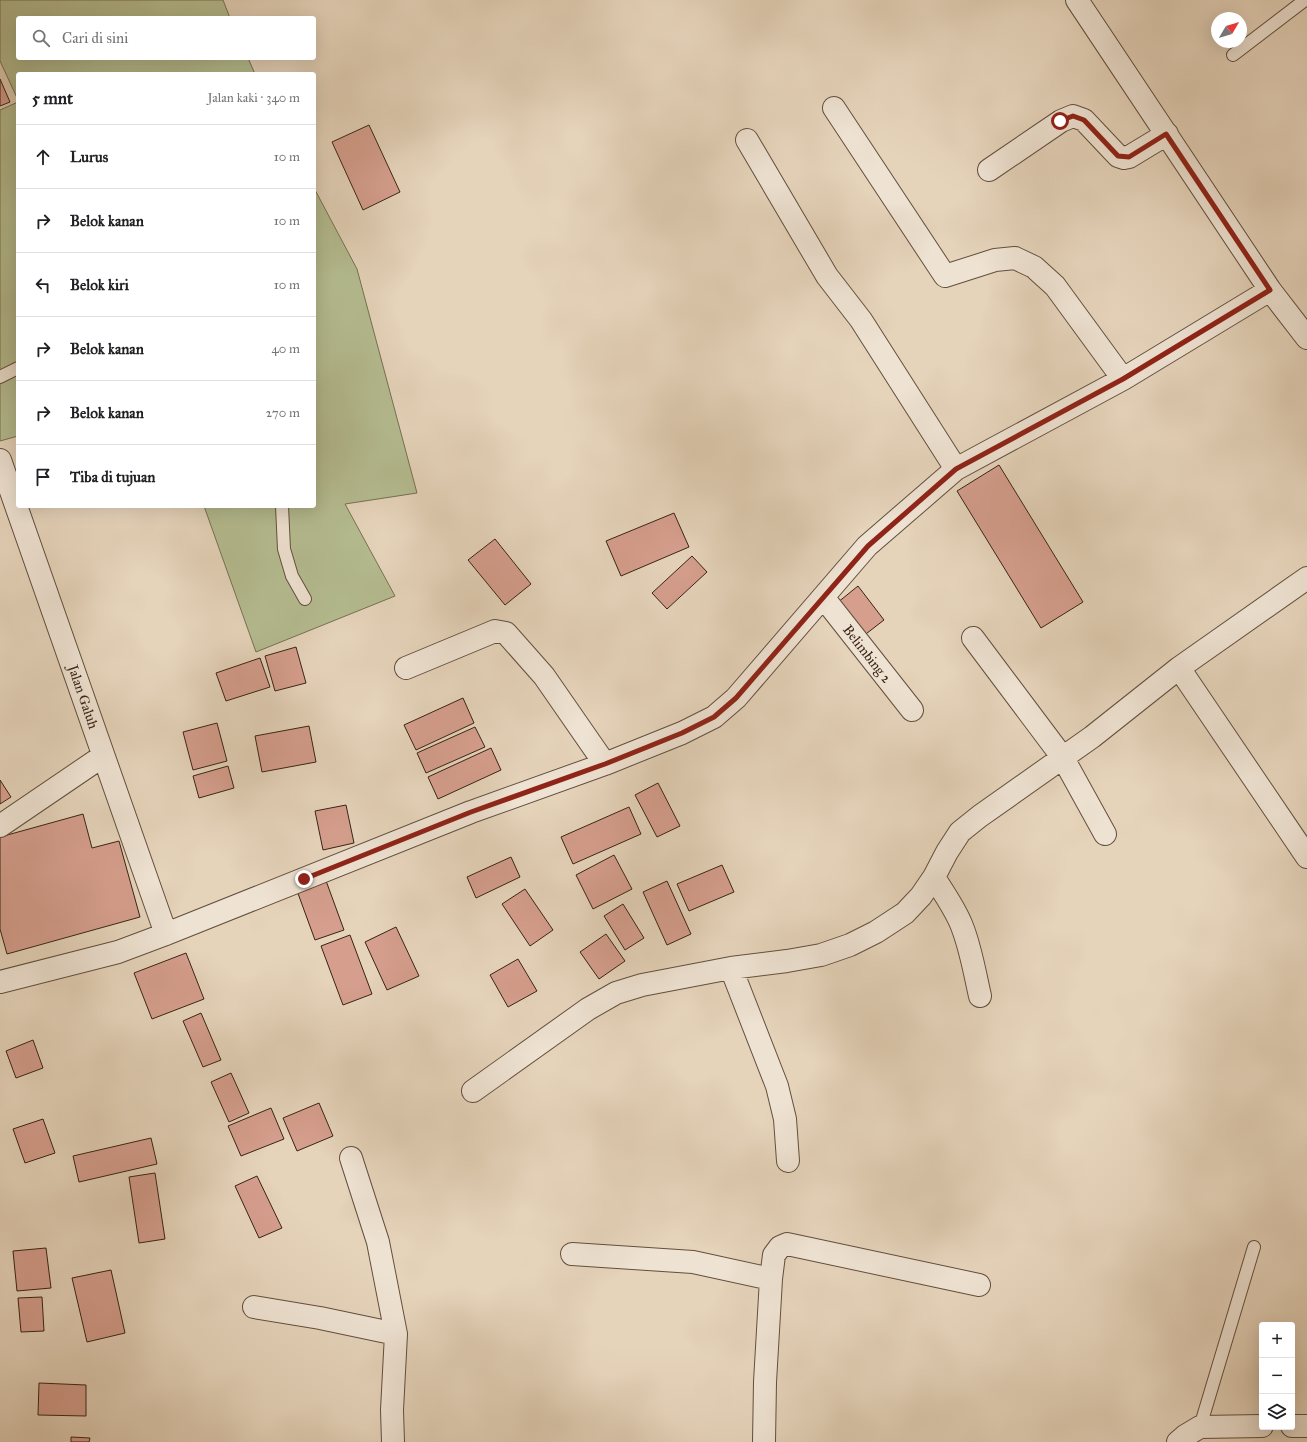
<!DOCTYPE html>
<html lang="id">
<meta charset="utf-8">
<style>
body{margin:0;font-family:"IM FELL Great Primer",serif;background:#f2f2f2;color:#202124}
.controls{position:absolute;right:12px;bottom:12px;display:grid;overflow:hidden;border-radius:4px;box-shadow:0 4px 16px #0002}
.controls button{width:36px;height:36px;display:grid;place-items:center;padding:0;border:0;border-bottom:1px solid #e0e0e0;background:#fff;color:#202124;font:20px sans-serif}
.compass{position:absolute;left:1211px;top:12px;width:36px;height:36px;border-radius:50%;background:#fff;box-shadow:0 4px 16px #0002;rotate:52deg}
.stop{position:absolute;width:12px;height:12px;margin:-9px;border:3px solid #8f2418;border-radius:50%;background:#fff}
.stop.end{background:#8f2418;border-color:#fff;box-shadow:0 1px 4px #0008}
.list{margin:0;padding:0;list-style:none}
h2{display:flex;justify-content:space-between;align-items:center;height:52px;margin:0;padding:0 16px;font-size:17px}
h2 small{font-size:13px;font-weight:400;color:#757577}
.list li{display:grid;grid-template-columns:26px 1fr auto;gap:12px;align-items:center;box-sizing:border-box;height:64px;padding:0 16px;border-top:1px solid #e0e0e0}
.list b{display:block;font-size:15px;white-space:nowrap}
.list em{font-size:13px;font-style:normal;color:#757577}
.icon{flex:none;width:22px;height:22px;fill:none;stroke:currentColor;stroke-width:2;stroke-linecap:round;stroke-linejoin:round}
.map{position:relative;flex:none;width:1307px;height:1442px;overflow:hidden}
.search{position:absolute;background:#fff;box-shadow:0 4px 16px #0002;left:16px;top:16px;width:300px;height:44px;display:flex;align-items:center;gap:10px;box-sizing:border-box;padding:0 14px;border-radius:4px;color:#757577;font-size:15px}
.panel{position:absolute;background:#fff;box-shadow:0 4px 16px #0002;left:16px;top:72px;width:300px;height:436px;border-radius:4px}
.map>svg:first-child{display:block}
.green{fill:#b4bc90;stroke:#767052}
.building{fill:#d59e8d;stroke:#382315}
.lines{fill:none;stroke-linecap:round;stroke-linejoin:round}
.lane-casing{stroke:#634f3e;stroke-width:14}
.street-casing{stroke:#634f3e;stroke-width:24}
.lane{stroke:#eee2d2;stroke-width:12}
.street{stroke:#eee2d2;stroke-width:22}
.route{stroke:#8f2418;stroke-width:5}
.labels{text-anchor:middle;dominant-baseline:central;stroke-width:3;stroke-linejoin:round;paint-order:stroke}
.street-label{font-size:14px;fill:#382315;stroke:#eee2d2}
</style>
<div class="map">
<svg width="1307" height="1442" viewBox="0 0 1307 1442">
<rect width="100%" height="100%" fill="#e5d3ba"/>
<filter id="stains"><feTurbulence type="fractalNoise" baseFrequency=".005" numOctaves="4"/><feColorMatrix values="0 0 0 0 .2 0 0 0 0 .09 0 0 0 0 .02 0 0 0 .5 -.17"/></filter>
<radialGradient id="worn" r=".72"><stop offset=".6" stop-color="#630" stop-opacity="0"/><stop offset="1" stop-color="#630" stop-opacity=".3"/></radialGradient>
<!-- green -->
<path class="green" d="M0,0H223L230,18H18V58H248L255,74H18V100L0,61Z
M18,102V436L0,441V110Z
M314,188L357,269L417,493L345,504L395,596L256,652L204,506H314Z"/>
<!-- building -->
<path class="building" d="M0,79L10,102L0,106Z
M369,125L400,192L363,210L332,142Z
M999,465L1083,602L1041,628L957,491Z
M674,513L689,547L621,576L606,541Z
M495,539L531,584L505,605L468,560Z
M692,556L707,572L667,609L652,593Z
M858,586L884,620L862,637L837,603Z
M296,647L306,683L275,691L265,656Z
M260,658L270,687L226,701L216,673Z
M463,698L474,723L416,750L404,725Z
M217,723L227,761L193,770L183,732Z
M309,726L316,762L262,772L255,736Z
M475,727L485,747L426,773L417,753Z
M491,748L501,770L438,799L428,777Z
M228,766L234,788L199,798L193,776Z
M0,780L11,797L0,804Z
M658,783L680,826L657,837L635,795Z
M346,805L354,843L323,850L315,811Z
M629,807L641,834L573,864L561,837Z
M83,814L92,848L119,841L140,917L7,954L0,929V837Z
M614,855L632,889L593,909L576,875Z
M511,857L520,877L476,898L467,877Z
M722,865L734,892L689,911L677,884Z
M325,878L344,930L315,940L296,888Z
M667,881L691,934L667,945L643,892Z
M525,889L553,930L530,946L502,904Z
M623,904L644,938L625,950L604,916Z
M396,927L419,976L387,990L365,942Z
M606,934L625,961L599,979L580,952Z
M350,935L372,994L343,1005L321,946Z
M186,953L204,999L152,1019L134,973Z
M518,959L537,991L508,1007L490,975Z
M201,1013L221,1060L203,1067L183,1021Z
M33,1040L43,1068L16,1078L6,1051Z
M231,1073L249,1113L229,1122L211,1082Z
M319,1103L333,1136L297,1151L283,1118Z
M271,1108L284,1139L241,1156L228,1126Z
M43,1119L55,1153L25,1163L13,1129Z
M151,1138L157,1164L79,1182L73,1156Z
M155,1173L165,1239L139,1243L129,1177Z
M257,1176L282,1228L259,1238L235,1186Z
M46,1248L51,1288L17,1291L13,1251Z
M111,1270L125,1333L87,1342L72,1278Z
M42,1297L44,1331L21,1332L18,1298Z
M39,1383L86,1385V1416L38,1415Z
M71,1437L90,1438L89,1442H71Z"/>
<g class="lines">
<!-- lane casing -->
<g class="lane-casing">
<path id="lane" d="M1233,55L1305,0
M0,377L18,368
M282,506L284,549L292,576L305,599
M1200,1427L1254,1247"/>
</g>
<!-- street casing -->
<g class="street-casing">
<path id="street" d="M1077,0L1270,290L1307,338
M834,108L945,276L995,260L1015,258L1034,267L1055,286L1123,379
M747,140L827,276L861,320L956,469
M989,170L1061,121L1073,116L1084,120L1118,156L1124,158L1129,157L1167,134
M0,460L166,934
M823,597L912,710
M973,638L1063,758L1105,834
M406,668L495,631L506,633L544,676L605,764
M1179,668L1307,857
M0,826L103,756
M934,877C944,894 957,911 963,929C971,950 975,974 980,996
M731,968L777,1086L785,1119L788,1161
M0,982L118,952L166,934L471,812L605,764L682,733L714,717L736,698L867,546L956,469L1123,379L1270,290
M473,1091L588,1009L616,993L642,985L731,968L787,961L821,955L850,945L876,932L905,913L921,896L934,877L947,852L960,832L980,816L1092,737L1179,668L1307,578
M351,1158L378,1242L396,1334L392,1410L393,1442
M572,1254L693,1262L771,1279
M254,1307L320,1318L396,1334
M1292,1426H1307
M764,1442L765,1382L771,1279L774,1255L780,1247L787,1244L979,1285
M1178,1442L1185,1436L1200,1427L1262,1426"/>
</g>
<!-- lane -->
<use href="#lane" class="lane"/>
<!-- street -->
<use href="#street" class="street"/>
</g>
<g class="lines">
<!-- route -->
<path class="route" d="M304,879L471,812L605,764L682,733L714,717L736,698L868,546L956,469L1123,379L1270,290L1166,134L1129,157L1118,156L1084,120L1073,116L1060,121"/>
</g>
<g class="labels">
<!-- street labels -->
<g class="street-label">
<text transform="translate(867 654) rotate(52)">Belimbing 2</text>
<text transform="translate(83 697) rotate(71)">Jalan Galuh</text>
</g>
</g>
<rect width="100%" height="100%" filter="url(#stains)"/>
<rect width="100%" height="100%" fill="url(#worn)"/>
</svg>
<div class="controls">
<button>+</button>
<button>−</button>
<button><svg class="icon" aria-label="layers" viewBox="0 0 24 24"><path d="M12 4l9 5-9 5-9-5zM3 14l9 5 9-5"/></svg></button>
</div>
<svg class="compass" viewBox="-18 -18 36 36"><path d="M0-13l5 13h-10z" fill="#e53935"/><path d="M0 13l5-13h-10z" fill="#757577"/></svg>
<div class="stop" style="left:1060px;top:121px"></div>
<div class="stop end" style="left:304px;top:879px"></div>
<div class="search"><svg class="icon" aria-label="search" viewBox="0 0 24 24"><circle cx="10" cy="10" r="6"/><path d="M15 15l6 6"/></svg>Cari di sini</div>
<section class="panel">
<h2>5 mnt<small>Jalan kaki · 340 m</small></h2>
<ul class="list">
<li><svg class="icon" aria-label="ahead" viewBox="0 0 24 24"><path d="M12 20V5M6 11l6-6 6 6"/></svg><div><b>Lurus</b></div><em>10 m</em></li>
<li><svg class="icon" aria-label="right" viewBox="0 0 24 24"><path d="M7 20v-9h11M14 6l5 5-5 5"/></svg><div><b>Belok kanan</b></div><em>10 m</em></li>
<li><svg class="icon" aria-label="left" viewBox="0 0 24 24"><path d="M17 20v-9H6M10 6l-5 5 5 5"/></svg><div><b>Belok kiri</b></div><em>10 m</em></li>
<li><svg class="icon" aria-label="right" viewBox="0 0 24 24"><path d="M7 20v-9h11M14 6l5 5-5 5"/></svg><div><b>Belok kanan</b></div><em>40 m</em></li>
<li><svg class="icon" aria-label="right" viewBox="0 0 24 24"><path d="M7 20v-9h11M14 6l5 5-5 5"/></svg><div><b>Belok kanan</b></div><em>270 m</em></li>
<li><svg class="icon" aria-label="arrive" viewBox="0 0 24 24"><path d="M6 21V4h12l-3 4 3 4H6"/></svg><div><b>Tiba di tujuan</b></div></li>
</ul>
</section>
</div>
